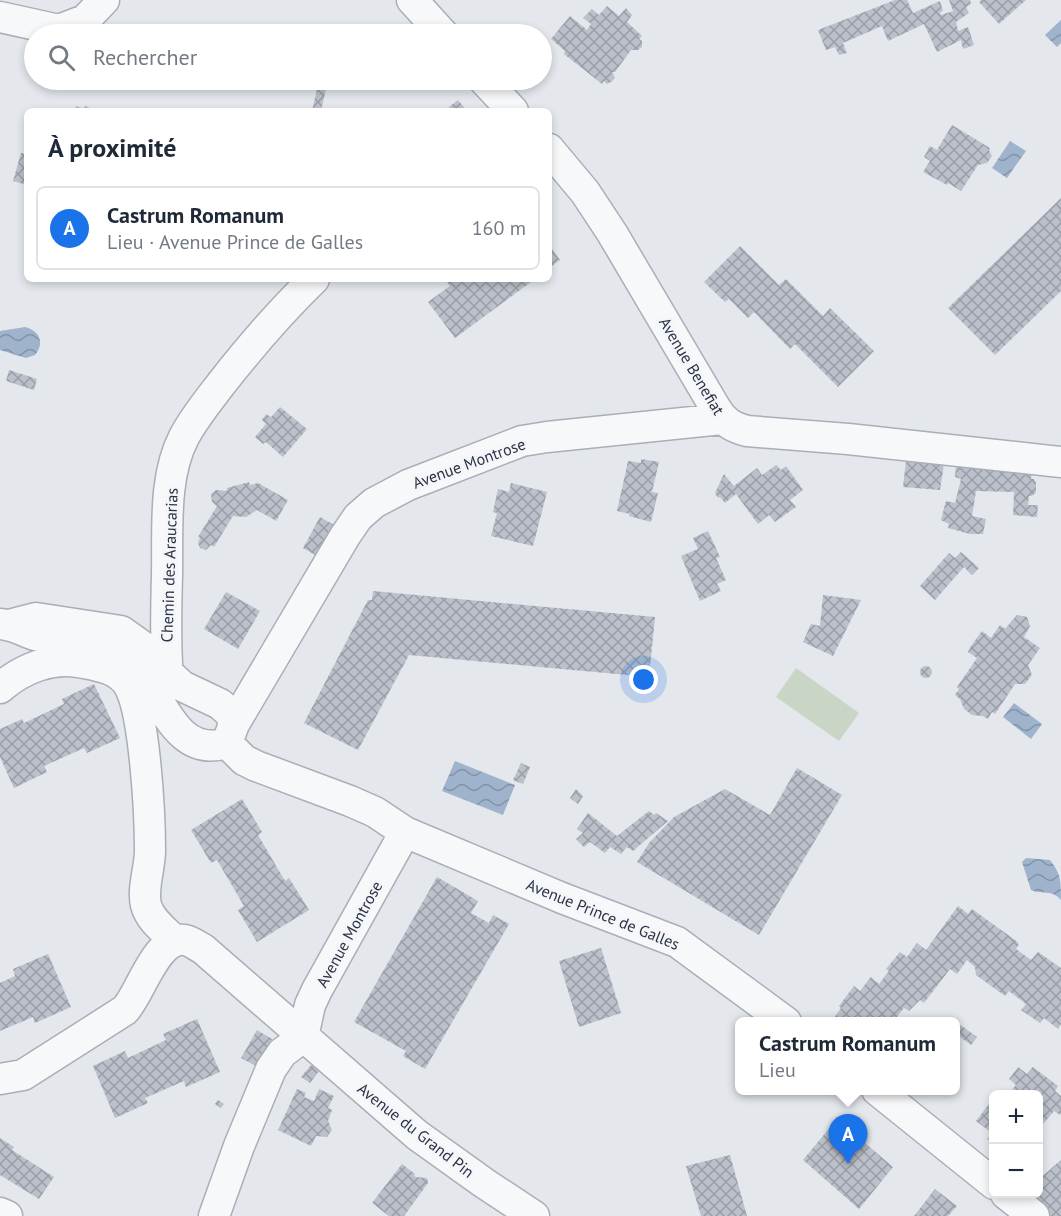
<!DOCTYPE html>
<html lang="fr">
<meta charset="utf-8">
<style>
body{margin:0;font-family:"PT Sans",sans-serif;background:#f2f2f3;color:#1f2937}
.controls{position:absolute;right:18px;bottom:18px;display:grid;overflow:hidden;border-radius:9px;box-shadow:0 3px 9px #0003}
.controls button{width:54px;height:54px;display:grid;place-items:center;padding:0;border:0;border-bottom:2px solid #e0e1e3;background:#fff;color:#1f2937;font:30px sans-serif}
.you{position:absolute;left:644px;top:680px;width:21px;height:21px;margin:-15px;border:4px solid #fff;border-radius:50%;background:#1a73e8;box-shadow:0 0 0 9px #1a73e833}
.badge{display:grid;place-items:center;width:39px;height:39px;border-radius:50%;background:#1a73e8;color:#fff;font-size:20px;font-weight:700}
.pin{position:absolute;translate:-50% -50px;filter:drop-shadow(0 2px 3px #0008)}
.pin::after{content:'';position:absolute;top:32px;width:21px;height:18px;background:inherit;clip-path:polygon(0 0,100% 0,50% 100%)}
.popup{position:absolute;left:735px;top:1017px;width:225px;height:78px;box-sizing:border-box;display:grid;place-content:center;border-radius:9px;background:#fff;filter:drop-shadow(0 2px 4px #0005);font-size:20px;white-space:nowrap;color:#747a83}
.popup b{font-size:22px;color:#1f2937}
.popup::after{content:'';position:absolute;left:50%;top:100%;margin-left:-12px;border:12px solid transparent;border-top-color:#fff}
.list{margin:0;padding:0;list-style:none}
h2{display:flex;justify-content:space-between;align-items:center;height:78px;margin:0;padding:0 24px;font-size:26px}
h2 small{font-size:20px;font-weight:400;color:#747a83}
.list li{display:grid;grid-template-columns:39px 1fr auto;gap:18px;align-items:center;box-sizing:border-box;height:84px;margin:0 12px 12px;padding:0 12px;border:2px solid #e0e1e3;border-radius:9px}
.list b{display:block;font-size:22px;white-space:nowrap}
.list p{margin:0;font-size:20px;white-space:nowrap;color:#747a83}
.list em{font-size:20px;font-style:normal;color:#747a83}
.icon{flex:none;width:33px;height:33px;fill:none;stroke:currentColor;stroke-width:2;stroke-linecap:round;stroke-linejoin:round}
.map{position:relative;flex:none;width:1061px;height:1216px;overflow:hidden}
.search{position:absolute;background:#fff;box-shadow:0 3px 9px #0003;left:24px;top:24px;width:528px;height:66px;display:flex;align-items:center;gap:15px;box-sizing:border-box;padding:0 21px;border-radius:33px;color:#747a83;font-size:22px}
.panel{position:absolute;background:#fff;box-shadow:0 3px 9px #0003;left:24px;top:108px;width:528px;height:174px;border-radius:9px}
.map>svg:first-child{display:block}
.garden{fill:#c9d6c5}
.water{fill:url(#water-waves)}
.building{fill:url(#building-cross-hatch)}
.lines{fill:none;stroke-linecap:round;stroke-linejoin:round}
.minor-casing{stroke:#a9aeb7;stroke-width:33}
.minor{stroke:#f7f8fa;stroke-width:30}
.labels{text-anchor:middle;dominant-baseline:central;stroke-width:6;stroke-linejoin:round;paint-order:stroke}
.street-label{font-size:16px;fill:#2b3445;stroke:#f4f6f9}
</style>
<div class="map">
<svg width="1061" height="1216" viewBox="0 0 1061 1216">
<defs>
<pattern id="water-waves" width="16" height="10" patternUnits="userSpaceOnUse" patternTransform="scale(1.5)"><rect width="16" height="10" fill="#9fb4cc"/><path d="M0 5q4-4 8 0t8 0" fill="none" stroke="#8293a7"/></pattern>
<pattern id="building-cross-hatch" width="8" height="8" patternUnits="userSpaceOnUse" patternTransform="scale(1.5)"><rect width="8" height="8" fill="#bbc0ca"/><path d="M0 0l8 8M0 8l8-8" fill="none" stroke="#989da6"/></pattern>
</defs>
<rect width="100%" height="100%" fill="#e4e7ec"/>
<!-- garden -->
<path class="garden" d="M796,668L859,713L839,741L776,697Z"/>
<!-- water -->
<path class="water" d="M1061,20V43L1057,47L1045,35Z
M1010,141L1026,151L1007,178L992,168Z
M25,327C40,331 45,343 35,355L26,358L0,350V331Z
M1014,703L1042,724L1031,739L1003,717Z
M455,761L515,785L503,815L442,791Z
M1026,858L1050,860C1061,874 1061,881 1061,900C1052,889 1042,895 1031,890L1022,862Z"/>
<!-- building -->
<path class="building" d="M895,0H907L913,13L940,1L943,11L940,12L941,15L953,11L949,0H970L971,4L966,7L969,13L956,22L958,31L968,27L974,45L963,49L961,40L937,52L924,24L888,41L882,26L843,43L847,53L839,55L835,47L826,50L818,30Z
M981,0H1026L999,24L979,2Z
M607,6L619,16L626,8L632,15L627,22L642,36L639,39L642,41V47L638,50H631L615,72H612L615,78L611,82L607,84L604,81L602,84L564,54L565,51L551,39L570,16L587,30L591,24L583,18L592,9L599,15Z
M319,80H328L321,111H312Z
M458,100L467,111H452L449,107Z
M77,106L84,109L85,106L98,111H71Z
M952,125L990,148L989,150L992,156L987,163L978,165L961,191L948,183L947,185L923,172L930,161L924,157L930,146L937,150Z
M21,153L27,154V185L13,181Z
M1061,198V291L995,355L948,308Z
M549,245L560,260L549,268Z
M740,246L779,285L786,279L823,316L830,308L874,351L838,387L795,344L790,349L754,312L748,318L729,299L725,302L704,282Z
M451,279H535L455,338L428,302L450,286L447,282Z
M9,370L37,379L34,390L6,381Z
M280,407L307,429L283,457L266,442L263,444L255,437L266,424L262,420L266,414L271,417Z
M641,459L659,462L652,492L658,493L651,522L629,516L630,514L617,511L628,461L641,463Z
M906,461L944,464L940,490L903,487Z
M776,465L781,470L786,466L803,490L790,500L796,507L775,522L769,515L758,524L736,494L725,503L720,497L718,498L715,493L724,474L734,486L757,468L762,475Z
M956,465L1032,472L1031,479H1034L1036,483V492L1032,496H1029L1028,505H1038L1037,517L1013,515L1014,492L976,491L972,516L986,519L983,534H970L948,528L949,524L941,520L946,501L955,503L961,479L955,477Z
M249,482L250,485L258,483L288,500L276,521L257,510L246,517L233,516L214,547L211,545L206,550L200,548L198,543L200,538L198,537L217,506L212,502L211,494L216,490L227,491V488Z
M511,483L547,492L533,546L491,536L497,513L493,512L498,489L509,492Z
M320,517L341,529L324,560L303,548Z
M708,531L720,557L716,558L726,580L717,584L721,591L700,601L681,556L698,549L693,538Z
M961,552L979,568L972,575L964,567L935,600L920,586L949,553L955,558Z
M373,591L655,617L649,677L409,655L358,750L304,723L368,600H372Z
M226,592L260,611L238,649L204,629Z
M823,595L861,600L833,656L803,642L811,624L820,626Z
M1017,615L1027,617L1030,626L1024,637L1040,648L1028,665L1032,675L1025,684H1015L995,714L992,712L988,719L983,716L972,715L964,709L960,699L955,695L959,689L957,687L977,658L968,652L971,646L982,631L991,638L1000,625L1005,629Z
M920 672a6 6 0 1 1 12 0a6 6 0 1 1-12 0Z
M94,684L120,738L87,753L84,748L44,766L47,772L14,788L0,757V729L22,719L24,723L64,704L62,699Z
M521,763L530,767L523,784L513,780Z
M797,768L842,795L759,935L637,862L649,843L674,817L725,789L770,815Z
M576,789L583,796L578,804L570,798Z
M242,799L262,832L258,835L285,881L289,878L309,910L257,942L238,910L244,906L217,860L211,863L191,830Z
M649,811L654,815L656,813L668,821L633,851L627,847L621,854L610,847L605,853L590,842L584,847L576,839L583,833L577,829L588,813L617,836Z
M437,877L478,901L471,913L489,923L493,915L509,924L425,1069L403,1056L406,1051L354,1022Z
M958,906L968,914L972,909L1015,940L1019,944L1016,949L1031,960L1038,952L1061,968V1024L1058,1029L1044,1018L1040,1023L1021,1010L1026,1004L1009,991L1005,996L976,975L975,967L967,960L957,974L950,969L924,1003L920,1000L909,1011L904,1008L893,1022H831L841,1008L839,1006L854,986L860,991L871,977L879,984L889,971L886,969L900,952L907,957L917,943L926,950Z
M601,948L621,1013L579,1027L559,961Z
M48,954L71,1007L35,1023L33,1017L0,1031V983L15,976L13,969Z
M197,1019L220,1072L186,1087L184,1081L145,1098L148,1103L115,1118L93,1066L125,1051L128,1058L166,1040L163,1034Z
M959,1024L977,1037L971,1045L956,1034V1027Z
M257,1030L272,1039L256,1066L241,1058Z
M311,1065L319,1071L310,1083L301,1077Z
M1018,1067L1027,1074L1033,1067L1058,1086L1055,1091L1061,1096V1113L1060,1115L1054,1111L1038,1130V1094H1004L1011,1091L1016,1085L1009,1079Z
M297,1089L306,1093L304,1097L314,1101L319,1089L334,1096L328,1108L332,1110L328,1121L332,1130L327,1137L316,1136L311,1146L278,1130Z
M218,1100L224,1104L221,1108L215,1104Z
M989,1104L994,1108V1144L987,1139L992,1133L976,1121Z
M837,1119L893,1167L859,1209L803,1160Z
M0,1138L14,1147L12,1150L54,1177L39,1199L0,1175Z
M730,1155L747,1216H701L686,1166Z
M1061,1160V1216H1050L1022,1195L1024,1194H1038V1180Z
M402,1164L415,1174L414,1176L416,1177L427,1178L428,1183L404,1216H389L372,1203Z
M935,1189L957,1206L948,1216H914Z"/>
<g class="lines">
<!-- minor casing -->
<g class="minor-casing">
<path id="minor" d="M412,0L443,34
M0,17L59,30L85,20L104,0
M484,80L513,111
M549,149L585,192L612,233L716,409C724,422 732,427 747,431L848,439L1061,462
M0,624C13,625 23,631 35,635C64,643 98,638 124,655C159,678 168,761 227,743L234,724L230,713L220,704L182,686L167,672L149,651L121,631L36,618L9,625
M168,680C165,645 166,610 167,575C168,531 163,477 184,437C194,418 208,401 221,384C250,347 280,312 314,279
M0,688C23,668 53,656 84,663C100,666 118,669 128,684C145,711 150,816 150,851C150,868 142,888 146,905C150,920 164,930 174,940
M234,724L345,536L358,517L374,503L408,485L522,441L547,437L722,419
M227,743L244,760L256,766L350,801L375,812L405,832L562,898L677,942L786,1022
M0,1079L23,1075L125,1010C141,993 156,936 185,940C191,941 197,946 203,949L417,1135L484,1183L534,1216
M877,1090L994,1184
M1006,1194L1034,1216
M0,1213L7,1216
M214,1216L239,1146L271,1069L282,1053L303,1037L310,1005L317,990L405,832"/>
</g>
<!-- minor -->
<use href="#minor" class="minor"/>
</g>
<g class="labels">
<!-- street labels -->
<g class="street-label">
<text transform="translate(692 366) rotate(59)">Avenue Benefiat</text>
<text transform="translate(469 463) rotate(-20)">Avenue Montrose</text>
<text transform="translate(169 565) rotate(-88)">Chemin des Araucarias</text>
<text transform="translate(603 914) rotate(22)">Avenue Prince de Galles</text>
<text transform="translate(349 934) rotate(-61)">Avenue Montrose</text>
<text transform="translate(416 1130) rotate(38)">Avenue du Grand Pin</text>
</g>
</g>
</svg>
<div class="controls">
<button>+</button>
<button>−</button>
</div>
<div class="you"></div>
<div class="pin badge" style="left:848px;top:1164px">A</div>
<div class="popup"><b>Castrum Romanum</b>Lieu</div>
<div class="search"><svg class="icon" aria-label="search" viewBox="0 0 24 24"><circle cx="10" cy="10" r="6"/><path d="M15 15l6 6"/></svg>Rechercher</div>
<section class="panel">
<h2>À proximité<small></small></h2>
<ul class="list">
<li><span class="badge">A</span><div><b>Castrum Romanum</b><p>Lieu · Avenue Prince de Galles</p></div><em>160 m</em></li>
</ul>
</section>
</div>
